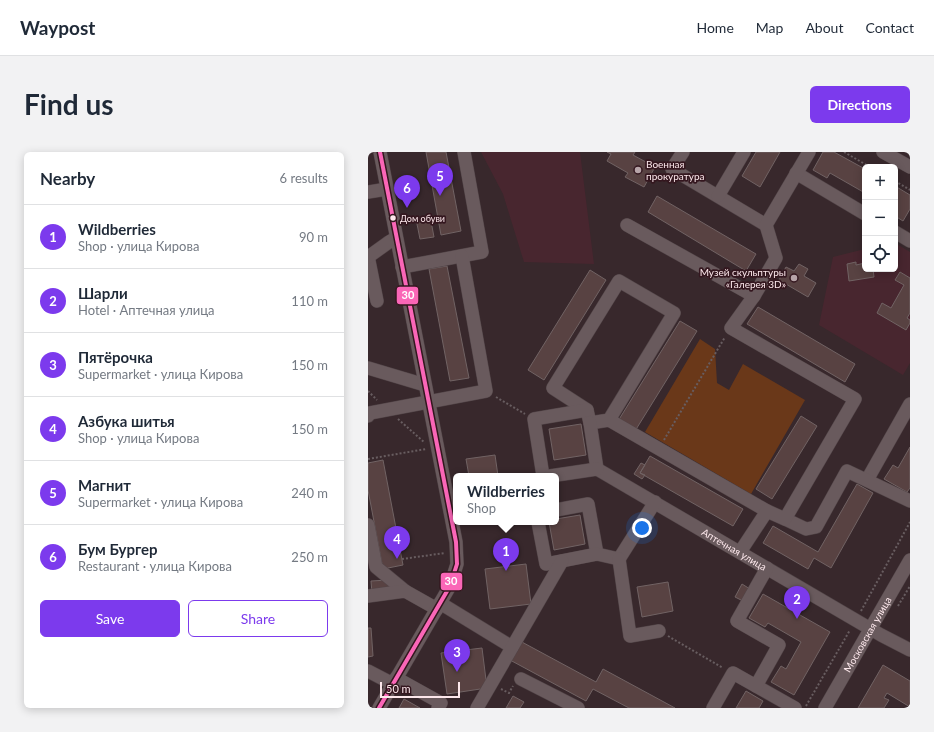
<!DOCTYPE html>
<meta charset="utf-8">
<style>
body{margin:0;font-family:Lato,sans-serif;background:#f2f2f3;color:#1f2937}
.controls{position:absolute;right:12px;top:12px;display:grid;overflow:hidden;border-radius:6px;box-shadow:0 2px 10px #0003}
.controls button{width:36px;height:36px;display:grid;place-items:center;padding:0;border:0;border-bottom:1px solid #e0e1e3;background:#fff;color:#1f2937;font:20px sans-serif}
.scale{position:absolute;left:12px;bottom:10px;width:80px;box-sizing:border-box;padding-left:4px;border:2px solid #fce7eb;border-top:0;font-size:11px;line-height:14px;white-space:nowrap;color:#fce7eb;-webkit-text-stroke:3px #34171f;paint-order:stroke}
.you{position:absolute;left:274px;top:376px;width:14px;height:14px;margin:-10px;border:3px solid #fff;border-radius:50%;background:#1a73e8;box-shadow:0 0 0 6px #1a73e833}
.badge{display:grid;place-items:center;width:26px;height:26px;border-radius:50%;background:#7c3aed;color:#fff;font-size:13px;font-weight:700}
.pin{position:absolute;translate:-50% -33px;filter:drop-shadow(0 1px 2px #0008)}
.pin::after{content:'';position:absolute;top:21px;width:14px;height:12px;background:inherit;clip-path:polygon(0 0,100% 0,50% 100%)}
.popup{position:absolute;left:85px;top:321px;width:106px;height:52px;box-sizing:border-box;display:grid;place-content:center;border-radius:6px;background:#fff;filter:drop-shadow(0 1px 3px #0005);font-size:13px;white-space:nowrap;color:#747a83}
.popup b{font-size:15px;color:#1f2937}
.popup::after{content:'';position:absolute;left:50%;top:100%;margin-left:-8px;border:8px solid transparent;border-top-color:#fff}
.list{margin:0;padding:0;list-style:none}
h2{display:flex;justify-content:space-between;align-items:center;height:52px;margin:0;padding:0 16px;font-size:17px}
h2 small{font-size:13px;font-weight:400;color:#747a83}
.list li{display:grid;grid-template-columns:26px 1fr auto;gap:12px;align-items:center;box-sizing:border-box;height:64px;padding:0 16px;border-top:1px solid #e0e1e3}
.list b{display:block;font-size:15px;white-space:nowrap}
.list p{margin:0;font-size:13px;white-space:nowrap;color:#747a83}
.list em{font-size:13px;font-style:normal;color:#747a83}
.actions{display:flex;gap:8px;padding:12px 16px}
.actions a{flex:1;padding:9px 0;border:1px solid #7c3aed;border-radius:6px;text-align:center;font-size:14px;color:#7c3aed}
.actions .main{background:#7c3aed;color:#fff}
.icon{flex:none;width:22px;height:22px;fill:none;stroke:currentColor;stroke-width:2;stroke-linecap:round;stroke-linejoin:round}
.map{position:relative;flex:none;width:542px;height:556px;overflow:hidden;border-radius:6px}
header{display:flex;align-items:center;gap:24px;box-sizing:border-box;height:56px;padding:0 20px;background:#fff;border-bottom:1px solid #e0e1e3}
header strong{font-size:19px}
nav{display:flex;gap:22px;margin-inline-start:auto;font-size:14px}
.intro{display:flex;align-items:center;justify-content:space-between;box-sizing:border-box;height:96px;padding:0 24px}
h1{margin:0;font-size:28px}
.button{padding:10px 18px;border-radius:6px;background:#7c3aed;color:#fff;font-size:14px;font-weight:700}
main{display:flex;gap:24px;padding:0 24px}
aside{flex:1;background:#fff;border-radius:6px;box-shadow:0 2px 10px #0003}
.map>svg:first-child{display:block}
.built{fill:#48262f}
.green{fill:#6a3819}
.building{fill:#584242;stroke:#716364}
.lines{fill:none;stroke-linecap:round;stroke-linejoin:round}
.minor-casing{stroke:#524548;stroke-width:14}
.path{stroke:#685d60;stroke-width:2;stroke-dasharray:2 2;stroke-linecap:butt}
.minor{stroke:#695a5d;stroke-width:13}
.bus-1-casing{stroke:#34171f;stroke-width:7}
.bus-1{stroke:#fa66b7;stroke-width:4}
.poi-dot{fill:#b7a4a8;stroke:#34171f;stroke-width:1.5}
.bus-dot{fill:#fce7eb;stroke:#34171f;stroke-width:1.5}
.labels{text-anchor:middle;dominant-baseline:central;stroke-width:3.5;stroke-linejoin:round;paint-order:stroke}
.bus-label{font-size:9px;fill:#fce7eb;stroke:#34171f;text-anchor:start}
.poi-label{font-size:10px;fill:#fce7eb;stroke:#34171f;text-anchor:start}
.street-label{font-size:10px;fill:#fce7eb;stroke:#34171f}
.line-badge{stroke:#34171f;stroke-width:1.5}
.badge-label{font-size:11px;text-anchor:middle;font-weight:bold;fill:#fff}
</style>
<header>
<strong>Waypost</strong>
<nav><a>Home</a><a>Map</a><a>About</a><a>Contact</a></nav>
</header>
<div class="intro"><h1>Find us</h1><a class="button">Directions</a></div>
<main>
<aside>
<h2>Nearby<small>6 results</small></h2>
<ul class="list">
<li><span class="badge">1</span><div><b>Wildberries</b><p>Shop · улица Кирова</p></div><em>90 m</em></li>
<li><span class="badge">2</span><div><b>Шарли</b><p>Hotel · Аптечная улица</p></div><em>110 m</em></li>
<li><span class="badge">3</span><div><b>Пятёрочка</b><p>Supermarket · улица Кирова</p></div><em>150 m</em></li>
<li><span class="badge">4</span><div><b>Азбука шитья</b><p>Shop · улица Кирова</p></div><em>150 m</em></li>
<li><span class="badge">5</span><div><b>Магнит</b><p>Supermarket · улица Кирова</p></div><em>240 m</em></li>
<li><span class="badge">6</span><div><b>Бум Бургер</b><p>Restaurant · улица Кирова</p></div><em>250 m</em></li>
</ul>
<div class="actions"><a class="main">Save</a><a>Share</a></div>
</aside>
<div class="map">
<svg width="542" height="556" viewBox="0 0 542 556">
<rect width="100%" height="100%" fill="#38282c"/>
<!-- built -->
<path class="built" d="M113,0H212L226,112L156,110L135,42Z
M527,91L542,100V211L535,223L451,173L465,105L497,97V117H527Z"/>
<!-- green -->
<path class="green" d="M332,187L347,197L349,231L361,238L375,212L437,248L383,342L277,280Z"/>
<!-- building -->
<path class="building" d="M58,0H78L93,79L73,83Z
M239,0H267L265,3L287,15L276,35L257,25L260,21L239,9L243,2Z
M388,0H412L392,35L374,24Z
M455,0H466L497,17V41L462,21L459,26L445,18Z
M527,34L542,43V57L535,69L527,64Z
M289,44L388,102L378,119L280,60Z
M62,64L66,85L52,87L48,67Z
M488,110V113L497,111V117H505L506,125L481,129L479,112Z
M431,112L440,117L436,124L448,131L440,145L411,128L418,115L426,119Z
M79,114L101,226L82,229L61,117Z
M222,118L238,128L176,228L160,218Z
M532,120L542,126V161L539,166L542,168V171L538,178L509,161L514,151L523,156L536,133L527,128Z
M390,155L487,212L477,230L379,172Z
M312,169L329,179L267,279L250,269Z
M433,264L449,274L404,347L388,337Z
M213,272L218,303L186,308L181,277Z
M542,295V336L539,340L516,327L525,313L530,316Z
M127,303L130,324H101L98,307Z
M282,304L375,357L365,374L272,321Z
M15,308L35,413L15,417L0,338V311Z
M273,311L277,313L272,321L277,323L274,327L266,322Z
M489,332L505,341L463,416L446,406L440,417L395,391L405,374L450,400Z
M212,363L217,392L186,398L181,370H188V367Z
M158,412L163,452L122,457L117,417Z
M20,428L21,440L4,441L3,429Z
M300,430L305,459L274,465L269,435Z
M374,432L382,437L375,449L367,445Z
M395,442L462,480L426,543L403,530L413,514L418,517L433,490L400,471L397,475L381,466Z
M0,476H3L5,504L0,505Z
M152,489L228,530L235,517L307,556H261L225,537L218,549L142,508Z
M114,496L119,536L79,542L73,501Z
M515,513L542,529V555L519,541L516,546L521,548L516,556H490Z
M378,539L395,549L391,556H368Z
M145,544L156,550L152,556H138Z
M36,547L52,556H31Z"/>
<g class="lines">
<!-- minor casing -->
<g class="minor-casing">
<g id="minor">
<path d="M315,0L304,17L398,73"/>
<path d="M515,0L542,15"/>
<path d="M428,21L497,62"/>
<path d="M0,40L19,37"/>
<path d="M350,44L376,0"/>
<path d="M259,73L386,144"/>
<path d="M527,80L542,89"/>
<path d="M0,104L9,149"/>
<path d="M0,105L21,90L28,86"/>
<path d="M34,115L114,100L96,0"/>
<path d="M0,216L57,233"/>
<path d="M0,264L2,261L118,239L94,104"/>
<path d="M241,268L306,161L251,129L185,236L219,258L222,271L241,268L399,359"/>
<path d="M222,271L229,317"/>
<path id="s1" d="M229,317L513,483L542,498"/>
<path d="M175,324L166,267L219,258"/>
<path d="M182,324L229,317"/>
<path d="M499,328L542,252"/>
<path d="M188,358L220,352L229,402"/>
<path d="M417,367L438,377L448,375L479,319L542,349"/>
<path d="M170,370L178,412L229,402L251,407L287,350"/>
<path d="M0,373L8,415L37,439"/>
<path d="M372,400L399,359L417,367L487,247L363,176L386,144L408,106L398,73L441,0"/>
<path d="M251,407L262,484L291,479"/>
<path d="M0,444L37,439L69,457"/>
<path d="M72,451L144,495"/>
<path d="M0,519L25,532"/>
<path d="M28,526L73,551L70,556"/>
<path d="M153,527L210,556"/>
<path d="M388,534L427,556"/>
<path d="M11,556L82,434L89,412L88,390L12,0"/>
<path d="M109,556L194,409"/>
<path d="M345,556L365,521L388,534L411,493L369,469L399,416"/>
<path id="s2" d="M457,556L542,408"/>
</g>
</g>
<!-- path -->
<path class="path" d="M476,0L502,15
M527,29L542,38
M0,239L9,248
M128,245L157,262
M30,267L57,291
M296,288L357,185
M0,307L58,297
M34,407L77,401
M530,454L542,434
M493,459L542,370
M300,484L355,516
M133,537L141,541L145,534
M438,554L482,478"/>
<!-- minor -->
<use href="#minor" class="minor"/>
<!-- bus-1 casing -->
<g class="bus-1-casing">
<path id="bus-1" d="M11,556L82,434L89,412L88,390L12,0"/>
</g>
<!-- bus-1 -->
<use href="#bus-1" class="bus-1"/>
</g>
<!-- markers -->
<g class="poi-dot">
<circle cx="270" cy="18" r="4"/>
<circle cx="426" cy="126" r="4"/>
</g>
<circle class="bus-dot" cx="25" cy="66" r="3.5"/>
<g class="labels">
<!-- bus labels -->
<g class="bus-label">
<text x="32" y="66">Дом обуви</text>
</g>
<!-- poi labels -->
<g class="poi-label">
<text x="278" y="12">Военная<tspan x="278" dy="12">прокуратура</tspan></text>
<text x="418" y="120" text-anchor="end">Музей скульптуры<tspan x="418" dy="12">«Галерея 3D»</tspan></text>
</g>
<!-- street labels -->
<g class="street-label">
<text stroke="none"><textPath href="#s1" startOffset="159">Аптечная улица</textPath></text>
<text stroke="none"><textPath href="#s2" startOffset="85">Московская улица</textPath></text>
</g>
</g>
<g class="line-badge">
<rect x="28" y="134" width="23" height="19" rx="4" fill="#fa66b7"/>
<rect x="72" y="420" width="23" height="19" rx="4" fill="#fa66b7"/>
</g>
<g class="badge-label">
<text x="40" y="147">30</text>
<text x="83" y="433">30</text>
</g>
</svg>
<div class="controls">
<button>+</button>
<button>−</button>
<button><svg class="icon" aria-label="locate" viewBox="0 0 24 24"><circle cx="12" cy="12" r="6"/><path d="M12 2v4M12 18v4M2 12h4M18 12h4"/></svg></button>
</div>
<div class="scale">50 m</div>
<div class="you"></div>
<div class="pin badge" style="left:138px;top:419px">1</div>
<div class="popup"><b>Wildberries</b>Shop</div>
<div class="pin badge" style="left:429px;top:467px">2</div>
<div class="pin badge" style="left:89px;top:520px">3</div>
<div class="pin badge" style="left:29px;top:407px">4</div>
<div class="pin badge" style="left:72px;top:44px">5</div>
<div class="pin badge" style="left:39px;top:56px">6</div>
</div>
</main>
